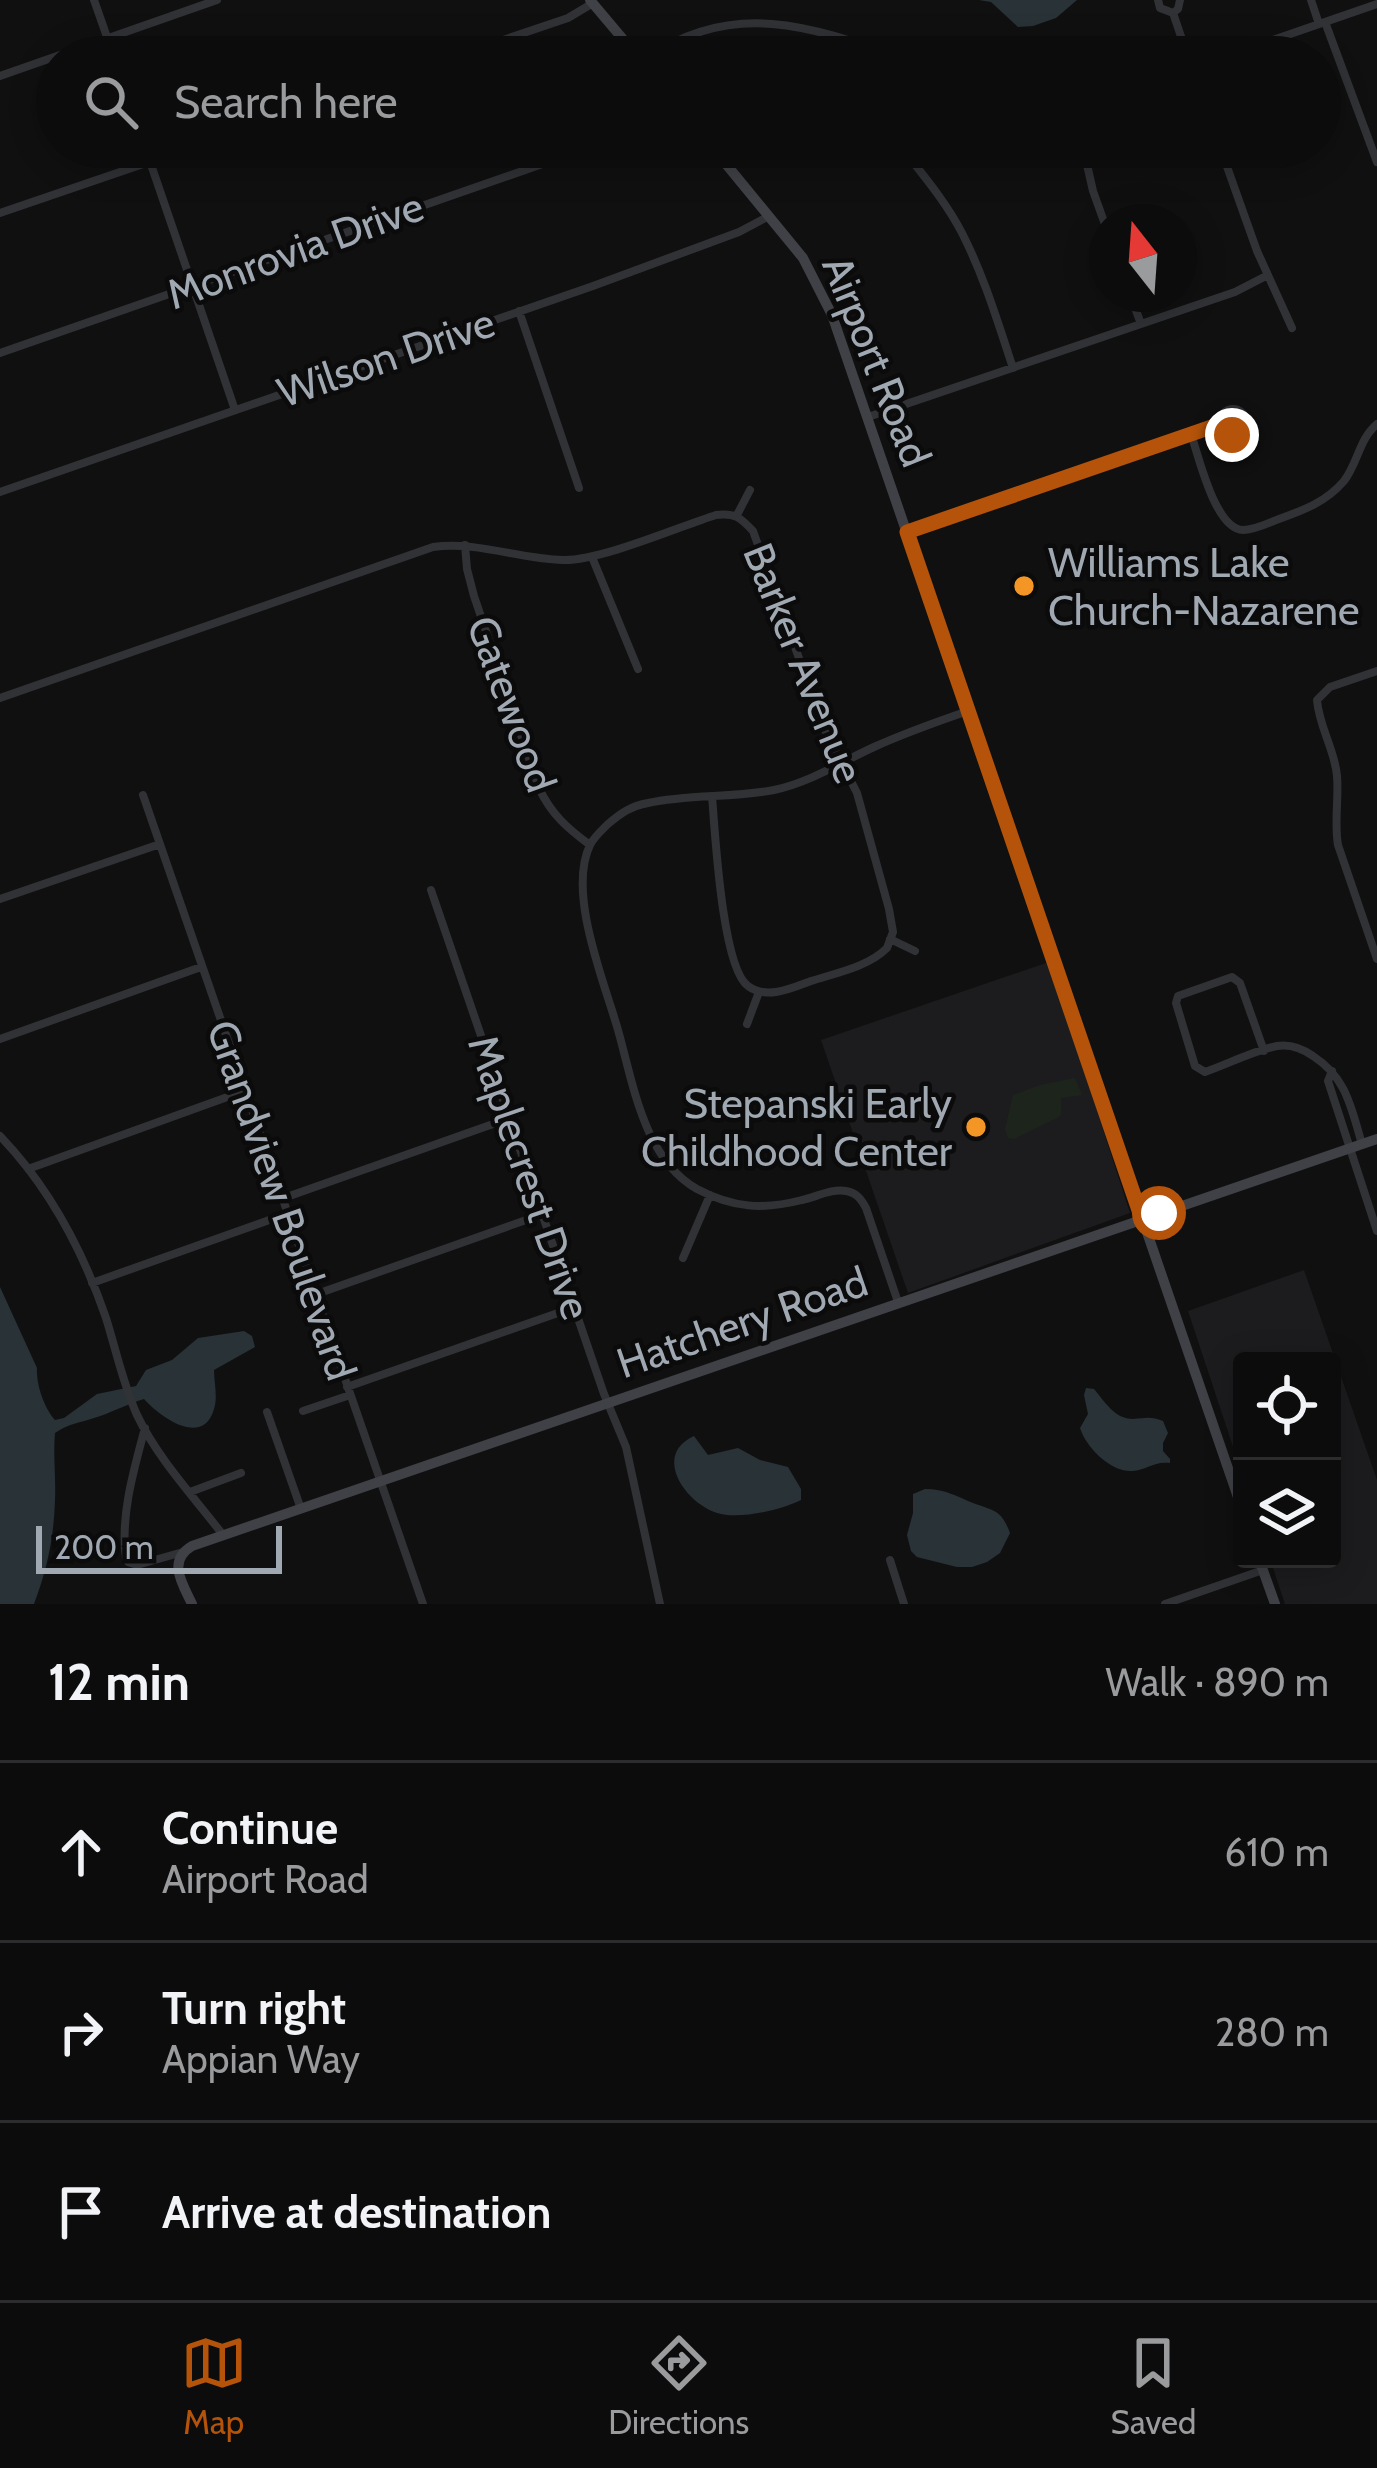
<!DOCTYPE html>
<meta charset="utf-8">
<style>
body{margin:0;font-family:Cabin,sans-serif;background:#1a1a1b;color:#f1f3f6}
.controls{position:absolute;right:36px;bottom:36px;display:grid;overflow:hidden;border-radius:12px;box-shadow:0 6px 30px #0003}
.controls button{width:108px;height:108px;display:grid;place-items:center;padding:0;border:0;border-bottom:3px solid #2c2c2e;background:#0c0c0d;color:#f1f3f6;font:60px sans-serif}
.compass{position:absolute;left:1089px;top:204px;width:108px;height:108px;border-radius:50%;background:#0c0c0d;box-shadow:0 6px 30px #0003;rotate:343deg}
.scale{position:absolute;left:36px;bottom:30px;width:246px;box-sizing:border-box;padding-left:12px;border:6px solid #a0a8b2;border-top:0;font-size:33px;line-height:42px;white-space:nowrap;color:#a0a8b2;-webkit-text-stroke:9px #0b0b0c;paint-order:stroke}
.stop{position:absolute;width:36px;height:36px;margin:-27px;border:9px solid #b45309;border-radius:50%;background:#fff}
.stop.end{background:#b45309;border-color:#fff;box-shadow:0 3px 12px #0008}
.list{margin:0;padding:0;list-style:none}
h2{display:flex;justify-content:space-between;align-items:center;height:156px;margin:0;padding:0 48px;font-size:51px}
h2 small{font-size:39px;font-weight:400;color:#9a9b9d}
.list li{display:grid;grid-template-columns:78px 1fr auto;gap:36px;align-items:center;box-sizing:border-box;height:180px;padding:0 48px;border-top:3px solid #2c2c2e}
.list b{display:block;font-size:45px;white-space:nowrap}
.list p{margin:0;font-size:39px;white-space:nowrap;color:#9a9b9d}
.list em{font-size:39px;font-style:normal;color:#9a9b9d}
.icon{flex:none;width:66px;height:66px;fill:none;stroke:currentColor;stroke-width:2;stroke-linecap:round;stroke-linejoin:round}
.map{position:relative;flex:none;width:1377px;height:1604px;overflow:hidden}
.search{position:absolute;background:#0c0c0d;box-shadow:0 6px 30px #0003;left:36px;right:36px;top:36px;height:132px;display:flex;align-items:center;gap:30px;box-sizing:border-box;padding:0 42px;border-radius:66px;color:#9a9b9d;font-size:45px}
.sheet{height:696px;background:#0c0c0d}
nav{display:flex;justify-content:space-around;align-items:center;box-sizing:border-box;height:168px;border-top:3px solid #2c2c2e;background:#0c0c0d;font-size:33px;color:#9a9b9d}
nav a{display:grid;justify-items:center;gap:6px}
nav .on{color:#b45309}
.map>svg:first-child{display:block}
.built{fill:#1c1c1e}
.green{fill:#1c241c}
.water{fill:#283237}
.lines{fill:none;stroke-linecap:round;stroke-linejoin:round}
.street{stroke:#313236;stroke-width:8}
.secondary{stroke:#3f4146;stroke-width:10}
.route{stroke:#b45309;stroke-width:15}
.poi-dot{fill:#f49625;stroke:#0b0b0c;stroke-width:4.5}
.labels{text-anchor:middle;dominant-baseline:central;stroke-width:9;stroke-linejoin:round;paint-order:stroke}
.street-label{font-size:42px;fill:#a0a8b2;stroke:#0b0b0c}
.poi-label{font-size:42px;fill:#a0a8b2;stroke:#0b0b0c;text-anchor:start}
</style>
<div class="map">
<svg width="1377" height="1604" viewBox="0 0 1377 1604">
<rect width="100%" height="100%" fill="#101011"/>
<!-- built -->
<path class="built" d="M1049,962L1130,1213L908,1293L821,1040Z
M1304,1270L1377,1480V1604H1285L1270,1559H1332V1361H1242V1474L1188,1311Z"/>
<!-- green -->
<path class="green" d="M1075,1078L1082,1095L1061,1098V1114L1059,1117L1014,1139L1008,1138L1005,1129L1013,1095L1040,1085Z"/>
<!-- water -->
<path class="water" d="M979,0H1077L1056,18L1033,26L1018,27L991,2Z
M0,1287L37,1368C36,1384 44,1408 55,1420L64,1418L97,1394L136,1386L146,1370L172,1360L198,1338L244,1331L252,1336L255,1347L214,1370C214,1382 218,1397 214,1409C203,1448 160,1417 144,1399C127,1404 111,1413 94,1418C79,1423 68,1424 55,1433C53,1456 56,1478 55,1500C54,1537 47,1570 34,1604H0Z
M1086,1388L1094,1389C1105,1402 1115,1419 1133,1419C1146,1418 1151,1416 1163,1421L1168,1433L1163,1443V1451L1170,1459V1463C1153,1461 1148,1470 1132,1471C1110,1472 1086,1447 1080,1428L1088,1414L1084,1395Z
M694,1436L708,1455L738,1448L760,1460L788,1467L801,1489V1500C781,1510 739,1520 717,1513C685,1503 652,1455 694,1436Z
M925,1489C945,1489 956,1496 973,1503C994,1511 1001,1509 1010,1533L1000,1553L987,1562L972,1567H957L917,1557L911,1551L907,1535L913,1513V1494Z"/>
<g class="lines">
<!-- street -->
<path class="street" d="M94,0L114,57
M1158,0L1160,8L1173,13L1188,57
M1311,0L1319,24
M1173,13L1178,9L1180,0
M1325,22L1377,162
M453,57L568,18L593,3
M649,57C733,0 810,26 899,57
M1224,57L1377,4
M0,76L217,0
M145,147L235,410
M901,147C923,175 946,202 962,233C984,276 998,323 1013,368
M1083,147L1093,191L1107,230
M1220,147L1257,251L1292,328
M0,213L193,147
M1130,294L1141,324
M519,311L579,488
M0,353L591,147
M1220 422a13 13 0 1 1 26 0a13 13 0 1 1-26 0Z
M868,417L1235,292L1268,275
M1191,434C1199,457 1215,529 1243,530C1255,530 1268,523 1279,519C1304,510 1326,502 1344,481C1358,463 1359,439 1377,424
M0,492L593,286L739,232L769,216
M737,515L750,490
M907,532L1220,424
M465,545L467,569L474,596L539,788C551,814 567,828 590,845
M592,557L638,669
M1377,671L1330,687L1317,700C1319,727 1335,750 1337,776C1339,799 1334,822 1338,845L1377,959
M0,698L433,547C477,541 519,559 563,560C600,561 678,527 716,515C735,513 740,517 753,531L825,730L857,793L889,909L893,932L887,948C868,967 836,973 811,981C792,988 767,1000 748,986C722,968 715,831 712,796
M143,795L423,1604
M431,890L604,1394L626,1447L660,1604
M0,899L160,844
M890,939L915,951
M747,1024L759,992
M0,1039L201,967
M1264,1051L1240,983L1232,977L1178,996L1176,1003L1195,1066L1205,1072C1228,1064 1253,1051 1277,1046C1290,1044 1303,1049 1313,1056C1347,1078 1351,1108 1362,1144
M1332,1071L1328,1081L1377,1231
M0,1136C49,1187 83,1251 106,1318C116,1350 123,1384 137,1415C158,1459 194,1497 223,1535
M28,1169L244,1091
M281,1199L510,1118
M683,1258L710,1195
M92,1283L286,1214
M314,1295L543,1214
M898,1302L866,1208C861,1199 857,1193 846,1191C833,1188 816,1197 802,1200C763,1210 733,1208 697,1189C644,1159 633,1083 618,1030C604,981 567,893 590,845C594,837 602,830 608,824C621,813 631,806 648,803C689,794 733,798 774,790C811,782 841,762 874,747C905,733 936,722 968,711
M347,1387L575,1307
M303,1411L350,1395
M267,1412L301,1509
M145,1428C134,1469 120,1516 126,1558L128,1562L137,1565L183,1552
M190,1492L241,1473
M890,1560L904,1604
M1165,1604L1263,1570"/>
<!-- secondary -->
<path class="secondary" d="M590,0L638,57
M712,147L803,258L832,315L1242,1509
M1259,1559L1275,1604
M192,1604C182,1583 167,1561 192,1546L1377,1139"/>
</g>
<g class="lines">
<!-- route -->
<path class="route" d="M1159,1213L1142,1219L907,532L1220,424L1224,432L1232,435"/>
</g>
<!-- markers -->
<g class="poi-dot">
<circle cx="1024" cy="586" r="12"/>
<circle cx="976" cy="1127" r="12"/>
</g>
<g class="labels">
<!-- street labels -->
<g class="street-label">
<text transform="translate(295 250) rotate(-20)">Monrovia Drive</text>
<text transform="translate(386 357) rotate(-19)">Wilson Drive</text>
<text transform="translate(877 361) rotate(68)">Airport Road</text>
<text transform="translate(804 663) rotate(68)">Barker Avenue</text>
<text transform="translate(512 704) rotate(70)">Gatewood</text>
<text transform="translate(530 1177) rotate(71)">Maplecrest Drive</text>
<text transform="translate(282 1200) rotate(71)">Grandview Boulevard</text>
<text transform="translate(742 1322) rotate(-19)">Hatchery Road</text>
</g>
<!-- poi labels -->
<g class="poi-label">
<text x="1048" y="562">Williams Lake<tspan x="1048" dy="48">Church-Nazarene</tspan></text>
<text x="952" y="1103" text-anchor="end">Stepanski Early<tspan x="952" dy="48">Childhood Center</tspan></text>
</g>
</g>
</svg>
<div class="controls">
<button><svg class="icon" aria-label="locate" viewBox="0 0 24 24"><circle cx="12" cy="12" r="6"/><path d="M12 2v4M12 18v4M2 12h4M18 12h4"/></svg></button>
<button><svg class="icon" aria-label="layers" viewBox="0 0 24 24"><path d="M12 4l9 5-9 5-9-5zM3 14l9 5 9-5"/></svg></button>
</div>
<svg class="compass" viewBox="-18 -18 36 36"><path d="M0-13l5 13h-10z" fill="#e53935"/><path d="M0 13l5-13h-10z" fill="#9a9b9d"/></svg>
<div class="scale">200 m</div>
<div class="stop" style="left:1159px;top:1213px"></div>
<div class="stop end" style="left:1232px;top:435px"></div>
<div class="search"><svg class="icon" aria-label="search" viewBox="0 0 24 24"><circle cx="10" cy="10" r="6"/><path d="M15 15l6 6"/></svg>Search here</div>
</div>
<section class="sheet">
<h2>12 min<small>Walk · 890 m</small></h2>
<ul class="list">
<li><svg class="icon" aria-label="ahead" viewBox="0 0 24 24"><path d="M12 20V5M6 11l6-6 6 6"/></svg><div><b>Continue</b><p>Airport Road</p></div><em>610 m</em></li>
<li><svg class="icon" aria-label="right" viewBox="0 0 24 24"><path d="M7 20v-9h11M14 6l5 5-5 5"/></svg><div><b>Turn right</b><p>Appian Way</p></div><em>280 m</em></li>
<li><svg class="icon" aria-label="arrive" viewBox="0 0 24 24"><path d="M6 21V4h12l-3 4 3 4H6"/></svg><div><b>Arrive at destination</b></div></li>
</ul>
</section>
<nav>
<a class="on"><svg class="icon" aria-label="map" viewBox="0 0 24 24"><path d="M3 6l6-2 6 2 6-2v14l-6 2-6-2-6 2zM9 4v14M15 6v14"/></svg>Map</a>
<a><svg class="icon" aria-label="directions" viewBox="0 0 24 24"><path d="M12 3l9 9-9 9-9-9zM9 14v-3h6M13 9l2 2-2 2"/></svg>Directions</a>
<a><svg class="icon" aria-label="saved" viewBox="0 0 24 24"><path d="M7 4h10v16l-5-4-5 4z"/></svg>Saved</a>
</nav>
